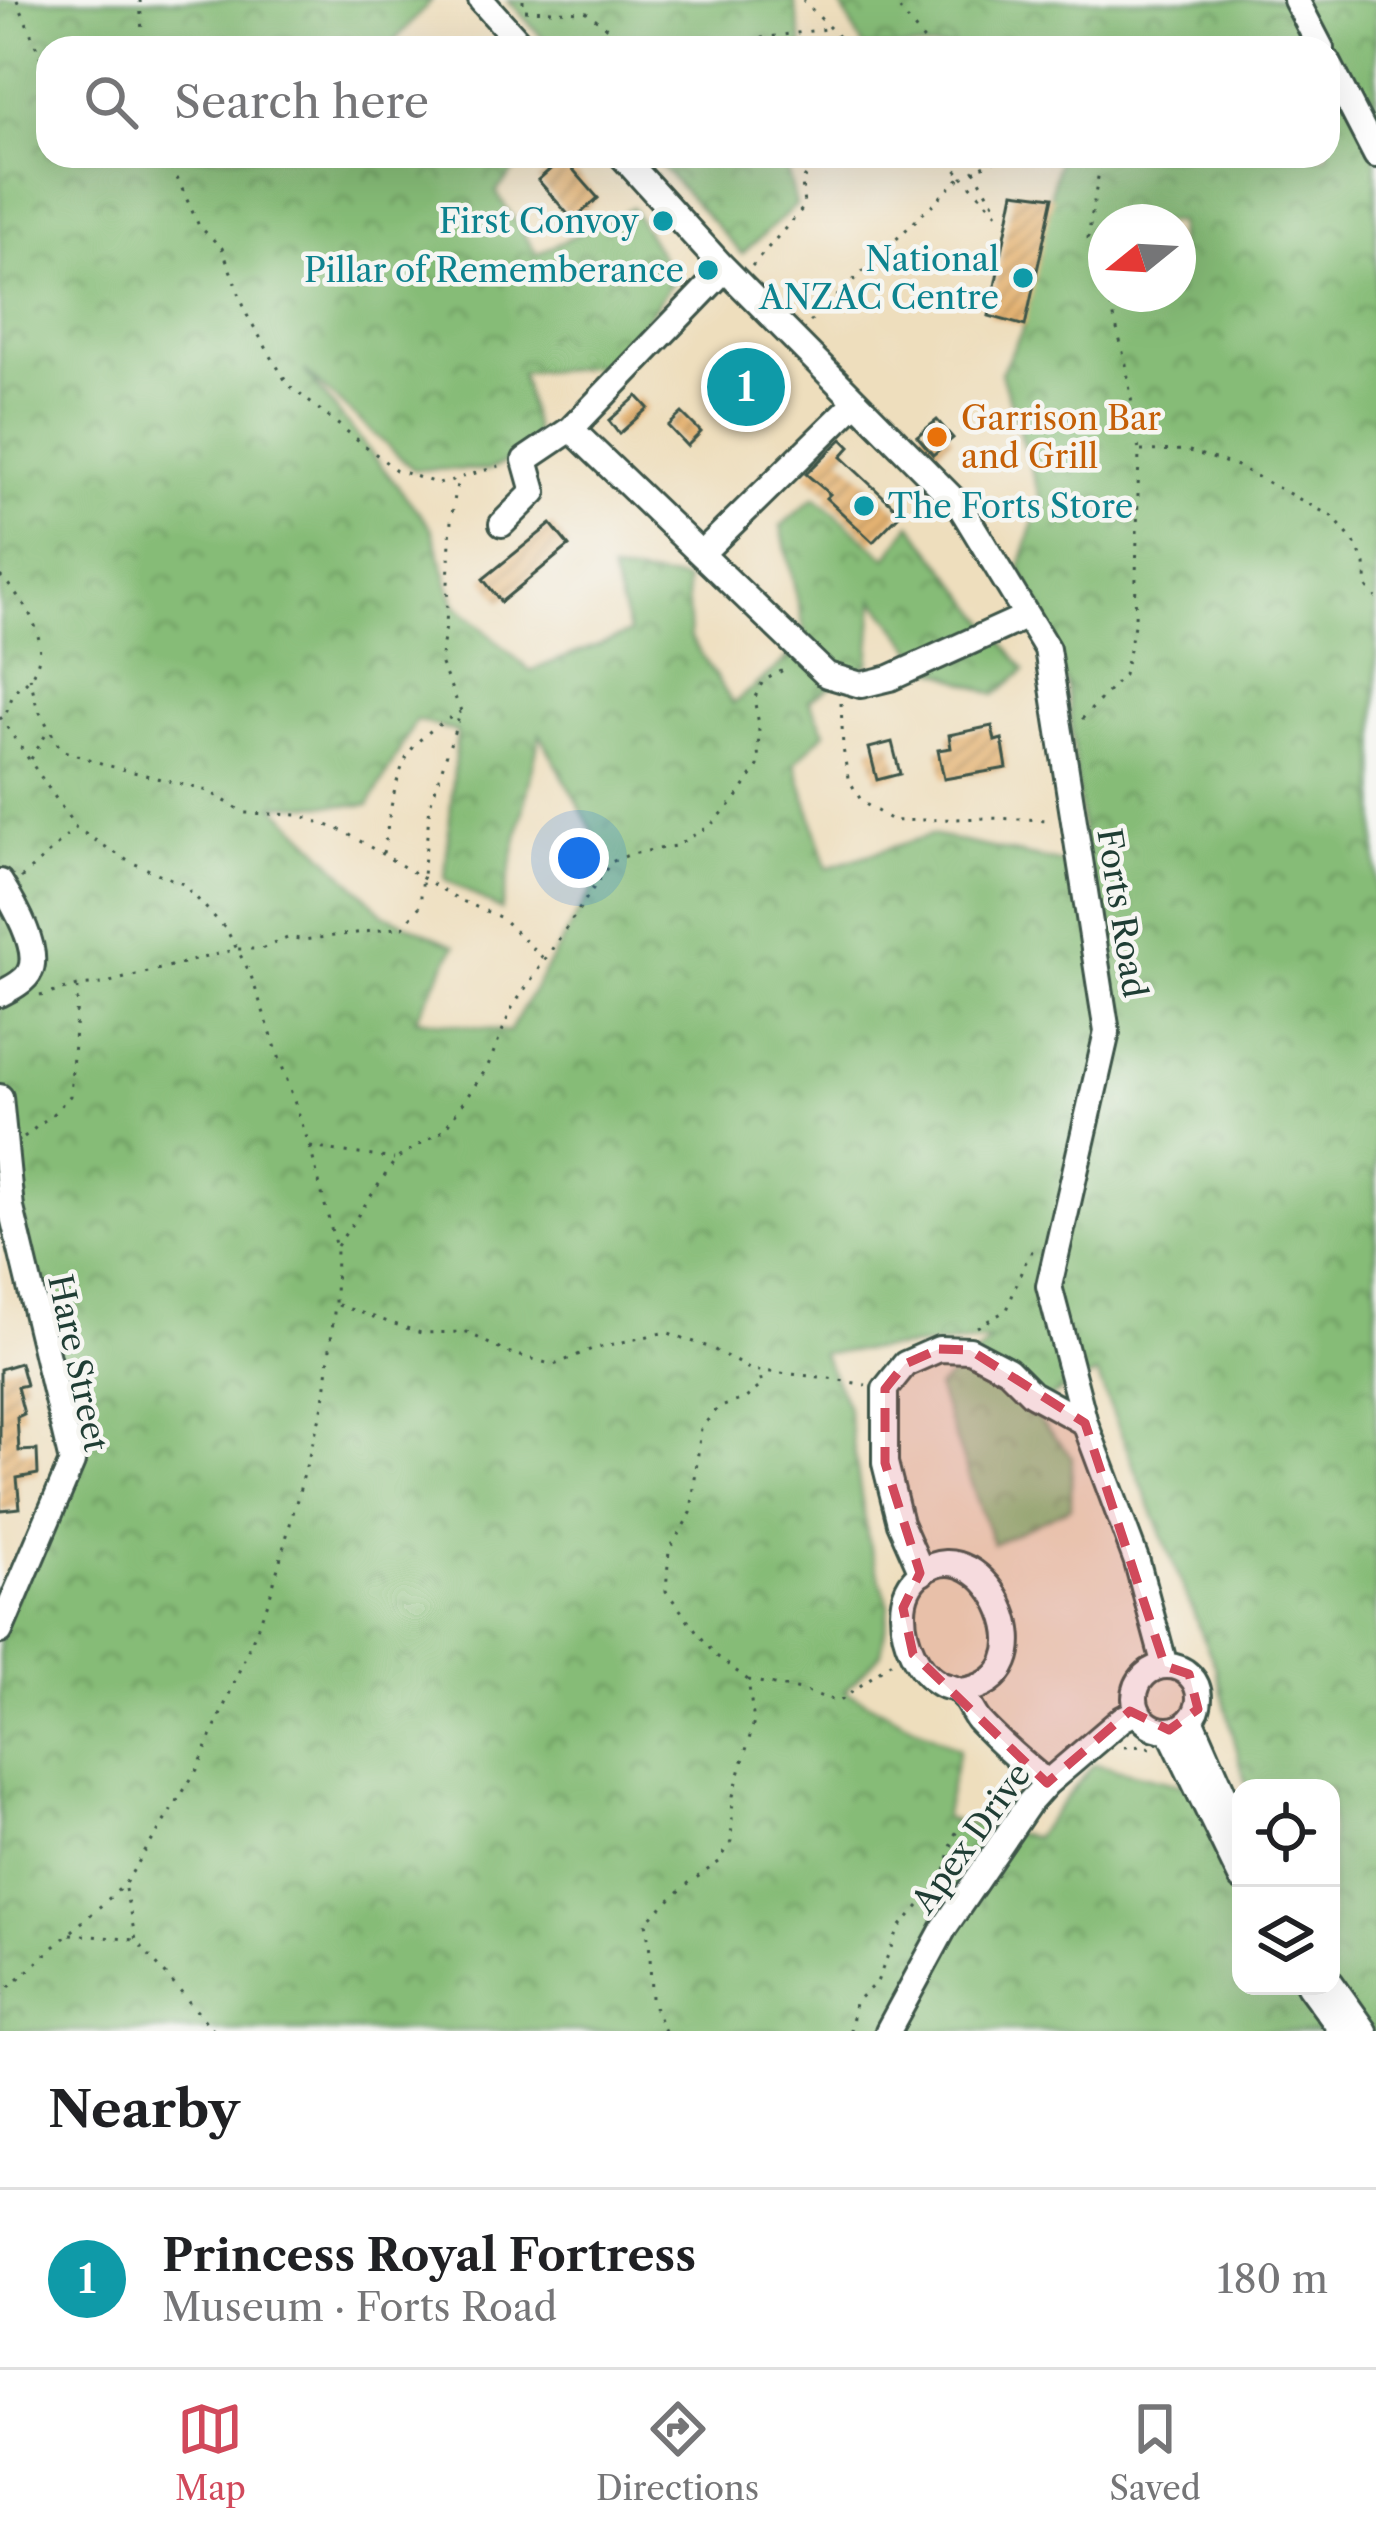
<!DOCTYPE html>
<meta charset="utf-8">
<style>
body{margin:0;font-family:"Libre Caslon Text",serif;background:#f2f2f2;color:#202124}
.controls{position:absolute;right:36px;bottom:36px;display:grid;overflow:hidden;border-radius:24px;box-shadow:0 12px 48px #0002}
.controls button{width:108px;height:108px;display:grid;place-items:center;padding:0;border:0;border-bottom:3px solid #e0e0e0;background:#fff;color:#202124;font:60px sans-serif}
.compass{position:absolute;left:1088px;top:204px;width:108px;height:108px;border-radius:50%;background:#fff;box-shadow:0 12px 48px #0002;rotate:252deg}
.you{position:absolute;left:579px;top:858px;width:42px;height:42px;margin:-30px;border:9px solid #fff;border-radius:50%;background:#1a73e8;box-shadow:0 0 0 18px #1a73e833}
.badge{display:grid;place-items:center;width:78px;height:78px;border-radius:50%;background:#d1495b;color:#fff;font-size:39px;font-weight:700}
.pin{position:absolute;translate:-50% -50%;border:6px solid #fff;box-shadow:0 3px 12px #0006}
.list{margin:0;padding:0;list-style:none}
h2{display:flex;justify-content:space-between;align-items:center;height:156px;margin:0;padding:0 48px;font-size:51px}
h2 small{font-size:39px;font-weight:400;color:#757577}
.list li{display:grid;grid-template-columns:78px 1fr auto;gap:36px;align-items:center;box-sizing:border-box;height:180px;padding:0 48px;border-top:3px solid #e0e0e0}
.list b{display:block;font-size:45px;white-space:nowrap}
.list p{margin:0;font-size:39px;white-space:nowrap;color:#757577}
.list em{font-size:39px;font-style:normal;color:#757577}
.icon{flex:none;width:66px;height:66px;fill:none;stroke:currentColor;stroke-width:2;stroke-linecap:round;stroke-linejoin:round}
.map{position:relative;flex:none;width:1376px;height:2031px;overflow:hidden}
.search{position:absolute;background:#fff;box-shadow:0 12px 48px #0002;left:36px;right:36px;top:36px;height:132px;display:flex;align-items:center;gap:30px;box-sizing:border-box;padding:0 42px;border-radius:36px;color:#757577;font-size:45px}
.sheet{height:336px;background:#fff}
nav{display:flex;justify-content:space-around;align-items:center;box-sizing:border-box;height:168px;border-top:3px solid #e0e0e0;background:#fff;font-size:33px;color:#757577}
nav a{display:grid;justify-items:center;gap:6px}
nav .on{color:#d1495b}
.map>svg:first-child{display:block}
.forest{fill:url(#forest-crowns);stroke:#527c56;stroke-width:3;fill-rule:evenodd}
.building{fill:url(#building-hatch)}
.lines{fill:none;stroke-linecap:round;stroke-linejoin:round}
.minor-casing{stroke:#3e5549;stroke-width:30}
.path{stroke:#3e5549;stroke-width:3;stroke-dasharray:3 9;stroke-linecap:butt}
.minor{stroke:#fff;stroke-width:24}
.marked{fill:#d1495b;fill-opacity:0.2;stroke:#d1495b;stroke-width:9;stroke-dasharray:24 15;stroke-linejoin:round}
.culture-dot{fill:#0f9aa8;stroke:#f6f6f2;stroke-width:4.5}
.food-dot{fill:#e8710a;stroke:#f6f6f2;stroke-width:4.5}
.labels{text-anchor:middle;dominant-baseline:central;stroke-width:9;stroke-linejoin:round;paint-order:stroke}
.culture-label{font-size:33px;fill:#0d838f;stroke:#f6f6f2;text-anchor:end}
.food-label{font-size:33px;fill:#c56008;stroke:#f6f6f2;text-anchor:start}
.street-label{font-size:33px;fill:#1f3d34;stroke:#f6f6f2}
</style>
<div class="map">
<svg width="1376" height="2031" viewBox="0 0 1376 2031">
<defs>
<pattern id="forest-crowns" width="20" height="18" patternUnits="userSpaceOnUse" patternTransform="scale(3)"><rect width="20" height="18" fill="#86bc77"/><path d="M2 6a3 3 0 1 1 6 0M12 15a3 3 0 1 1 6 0" fill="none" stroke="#6d9a62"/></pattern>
<pattern id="building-hatch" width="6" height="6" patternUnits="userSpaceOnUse" patternTransform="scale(3)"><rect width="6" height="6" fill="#e4b272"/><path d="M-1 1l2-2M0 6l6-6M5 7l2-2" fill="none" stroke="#b8925e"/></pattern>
</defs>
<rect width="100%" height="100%" fill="#f6f6f2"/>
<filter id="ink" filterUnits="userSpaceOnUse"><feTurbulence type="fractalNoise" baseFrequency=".00833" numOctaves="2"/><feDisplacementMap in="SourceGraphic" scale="24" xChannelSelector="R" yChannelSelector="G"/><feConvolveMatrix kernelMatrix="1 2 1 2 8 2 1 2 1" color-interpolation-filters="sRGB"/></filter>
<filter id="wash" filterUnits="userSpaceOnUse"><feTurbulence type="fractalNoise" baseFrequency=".004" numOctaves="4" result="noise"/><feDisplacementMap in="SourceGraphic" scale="48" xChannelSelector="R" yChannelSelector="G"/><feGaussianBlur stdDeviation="2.7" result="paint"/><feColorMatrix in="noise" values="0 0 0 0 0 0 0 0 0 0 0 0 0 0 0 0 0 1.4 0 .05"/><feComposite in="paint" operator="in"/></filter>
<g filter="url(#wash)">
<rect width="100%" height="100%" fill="#eedebd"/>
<!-- forest -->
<path class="forest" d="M0,0H432L388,48H48V156H526L496,192L537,254L632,208L675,279L613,365L521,373L539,448L488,470L413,469L304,370L432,529L454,603L530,671L630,633L611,572L686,580L690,637L733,704L807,642L781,526L815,497L887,558L911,524L1025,670L995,695L928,667L874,599L869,663L809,700L825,732L795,763L827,868L931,835L1086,868L1067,686L1020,567L1041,499L1001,373L1022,331L1059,156H1328V48H864L839,2L835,0H1376V2031H0V1631L68,1472L0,1095ZM1106,222H1178V294H1106ZM416,720L457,732L445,879L501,910L540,734L609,861L509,1032L416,1019L455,946L384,914L274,805H369ZM992,1341L937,1388L993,1544L1071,1507L1072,1457L1028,1408L1097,1374L1216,1669L1247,1788H1331V1986H1241V1798L1094,1764L1034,1838L944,1818L959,1749L845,1691L881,1653L889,1606L868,1541L847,1405L822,1353Z
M508,0H794L803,48H552Z
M652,156H805L786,167L796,205L742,254Z"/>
<g id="blocks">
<!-- building -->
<path class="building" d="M563,158L598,198L573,220L538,180Z
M1014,192L1053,197L1025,326L989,316Z
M637,396L648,408L619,434L609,421Z
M682,413L701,432L687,446L668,426Z
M937,420L953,438L933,455L917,436Z
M842,439L850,447L841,457L901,513L873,542L826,498L830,494L806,474Z
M551,524L569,546L501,602L483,579Z
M992,726L995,741L1002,739L1007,768L944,779L938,750L951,748L949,735Z
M892,742L900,774L877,780L869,748Z
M20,1363L26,1385L17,1387L24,1414L17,1417L19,1451L37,1450L38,1474L17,1478L20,1508L0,1510V1369Z"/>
</g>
</g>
<g filter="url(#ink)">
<use href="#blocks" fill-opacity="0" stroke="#3e5549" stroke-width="3"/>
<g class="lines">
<!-- minor casing -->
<g class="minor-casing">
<path id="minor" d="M481,0L524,48
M1296,0L1321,48
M1328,62L1376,155
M622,156L721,265L960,506L1047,649L1107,1032L1049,1286L1085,1423L1137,1562L1165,1666
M725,269L571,429L701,554L856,402
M502,524L534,492L525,460L571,429
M701,554L827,675L861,685L890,678L1027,616
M0,882C12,901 41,949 30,971C26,981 10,989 0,994
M0,1097L11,1208L72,1462L0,1631
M922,1573L900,1523L885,1463V1389L905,1364L939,1349L970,1350L1008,1370L1032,1394L1085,1423
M1135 1698a32 32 0 1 1 64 0a32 32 0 1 1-64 0Z
M959,1691C1061,1681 985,1524 922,1572C909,1582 903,1596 903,1613C903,1639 916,1670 940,1684C945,1687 952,1687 957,1690C965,1695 972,1712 978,1720C999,1743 1023,1763 1047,1783
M1191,1719L1241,1833
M1169,1730L1241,1878
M1331,1983L1365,2031
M1309,1986L1342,2031
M888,2031L944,1928L1029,1803L1047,1783L1122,1719L1138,1711"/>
</g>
<!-- path -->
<path class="path" d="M17,0L48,75
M140,0L143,48
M523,0V10L587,12L632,48
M803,0L849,48
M892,0L930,48
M739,48L762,38L832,28
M167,156L199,226L222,248L247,315L288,385L396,470L439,484L506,464
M1092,156L1100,165L1088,238L1106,286
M962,176L996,212L998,210L974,170L1007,156
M752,266L804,207L802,181L821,156
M810,322L962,176L944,156
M1141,451L1186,450L1237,466L1333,517L1354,542L1365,564L1367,587L1376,598
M0,576C26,601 56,645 29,679C19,691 23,679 15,692C10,700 7,711 4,720
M30,677L37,707L61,750L110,766L208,791L245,813L299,815L343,831L460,900L502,918L544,959
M841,703L843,748L848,778L862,802L893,821L986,818L1050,820
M0,717L76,828L128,861L183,884L226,929L250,973L310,1147L336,1248L335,1304L324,1402L269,1600L198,1768L124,1885L0,1995
M1082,719L1124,675L1135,620L1139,451L1126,364L1108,294
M31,759L48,731
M383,853C389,822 392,785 407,757C418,736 440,724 460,712
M21,878L76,828
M40,996L78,986L102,984L237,949H261L290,937L303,940L403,927L420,906L430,805L461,711L440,662L446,626L451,520L458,478
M24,1137L55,1112L70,1096L78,988
M310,1147L394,1159
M337,1246L396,1159L444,1130L487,1068L512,1008L611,862L631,854L675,846L710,826L736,799L758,766L759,724L754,699L763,681L787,668
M338,1305L421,1333L467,1332L503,1351L554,1365L592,1349L666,1332L711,1348L751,1370L829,1378L866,1385
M977,1327L1007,1310L1023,1267L1035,1246
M748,1680L801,1690L839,1702L894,1660
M1124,1747L1147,1746L1154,1752
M125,1889L136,1940L214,2031
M70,1934L136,1940
M665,2031L651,2000L650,1952L646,1922L686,1885L719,1862L731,1842L733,1796L754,1722L748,1680L714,1654L666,1591L669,1550L691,1513L701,1428L718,1408L746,1398L762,1385L759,1371
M851,2031L855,2002L877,1982L899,1928L931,1893L946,1867L954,1836L966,1817L996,1814"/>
<!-- minor -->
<use href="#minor" class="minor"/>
</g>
</g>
<!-- marked area -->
<path class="marked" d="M939,1349L970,1350L1085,1423L1165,1666L1189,1674L1198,1709L1169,1730L1130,1711L1047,1783L913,1654L903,1608L920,1573L885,1463V1389L905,1364Z"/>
<!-- markers -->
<g class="culture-dot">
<circle cx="663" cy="221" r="12"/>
<circle cx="708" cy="270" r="12"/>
<circle cx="1023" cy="278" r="12"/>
<circle cx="864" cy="506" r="12"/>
</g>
<circle class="food-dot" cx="937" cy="437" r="12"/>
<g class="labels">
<!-- culture labels -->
<g class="culture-label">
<text x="639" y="221">First Convoy</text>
<text x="999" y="259">National<tspan x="999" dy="38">ANZAC Centre</tspan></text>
<text x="684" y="270">Pillar of Rememberance</text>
<text x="888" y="506" text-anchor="start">The Forts Store</text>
</g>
<!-- food labels -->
<g class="food-label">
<text x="961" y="418">Garrison Bar<tspan x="961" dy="38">and Grill</tspan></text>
</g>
<!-- street labels -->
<g class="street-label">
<text transform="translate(1122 913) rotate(81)">Forts Road</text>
<text transform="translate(78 1363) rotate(78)">Hare Street</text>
<text transform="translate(971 1838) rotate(-54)">Apex Drive</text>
</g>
</g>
</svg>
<div class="controls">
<button><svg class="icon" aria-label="locate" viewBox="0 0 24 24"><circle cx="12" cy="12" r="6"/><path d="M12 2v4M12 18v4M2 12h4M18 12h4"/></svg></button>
<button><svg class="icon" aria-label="layers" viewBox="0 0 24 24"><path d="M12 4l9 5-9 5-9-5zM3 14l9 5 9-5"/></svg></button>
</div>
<svg class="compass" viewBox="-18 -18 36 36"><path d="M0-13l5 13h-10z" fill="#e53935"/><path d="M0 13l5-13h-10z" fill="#757577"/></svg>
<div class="you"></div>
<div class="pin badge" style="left:746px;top:387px;background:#0f9aa8">1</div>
<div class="search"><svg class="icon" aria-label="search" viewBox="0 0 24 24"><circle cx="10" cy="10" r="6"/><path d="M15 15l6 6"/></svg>Search here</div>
</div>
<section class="sheet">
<h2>Nearby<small></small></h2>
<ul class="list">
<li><span class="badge" style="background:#0f9aa8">1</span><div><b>Princess Royal Fortress</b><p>Museum · Forts Road</p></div><em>180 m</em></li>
</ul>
</section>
<nav>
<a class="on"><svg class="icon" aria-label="map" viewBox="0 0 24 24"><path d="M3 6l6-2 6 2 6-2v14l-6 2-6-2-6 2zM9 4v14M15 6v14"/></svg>Map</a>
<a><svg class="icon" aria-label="directions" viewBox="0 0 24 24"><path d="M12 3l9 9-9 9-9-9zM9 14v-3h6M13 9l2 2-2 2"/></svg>Directions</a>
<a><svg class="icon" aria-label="saved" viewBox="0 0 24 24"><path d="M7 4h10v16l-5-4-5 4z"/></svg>Saved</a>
</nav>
